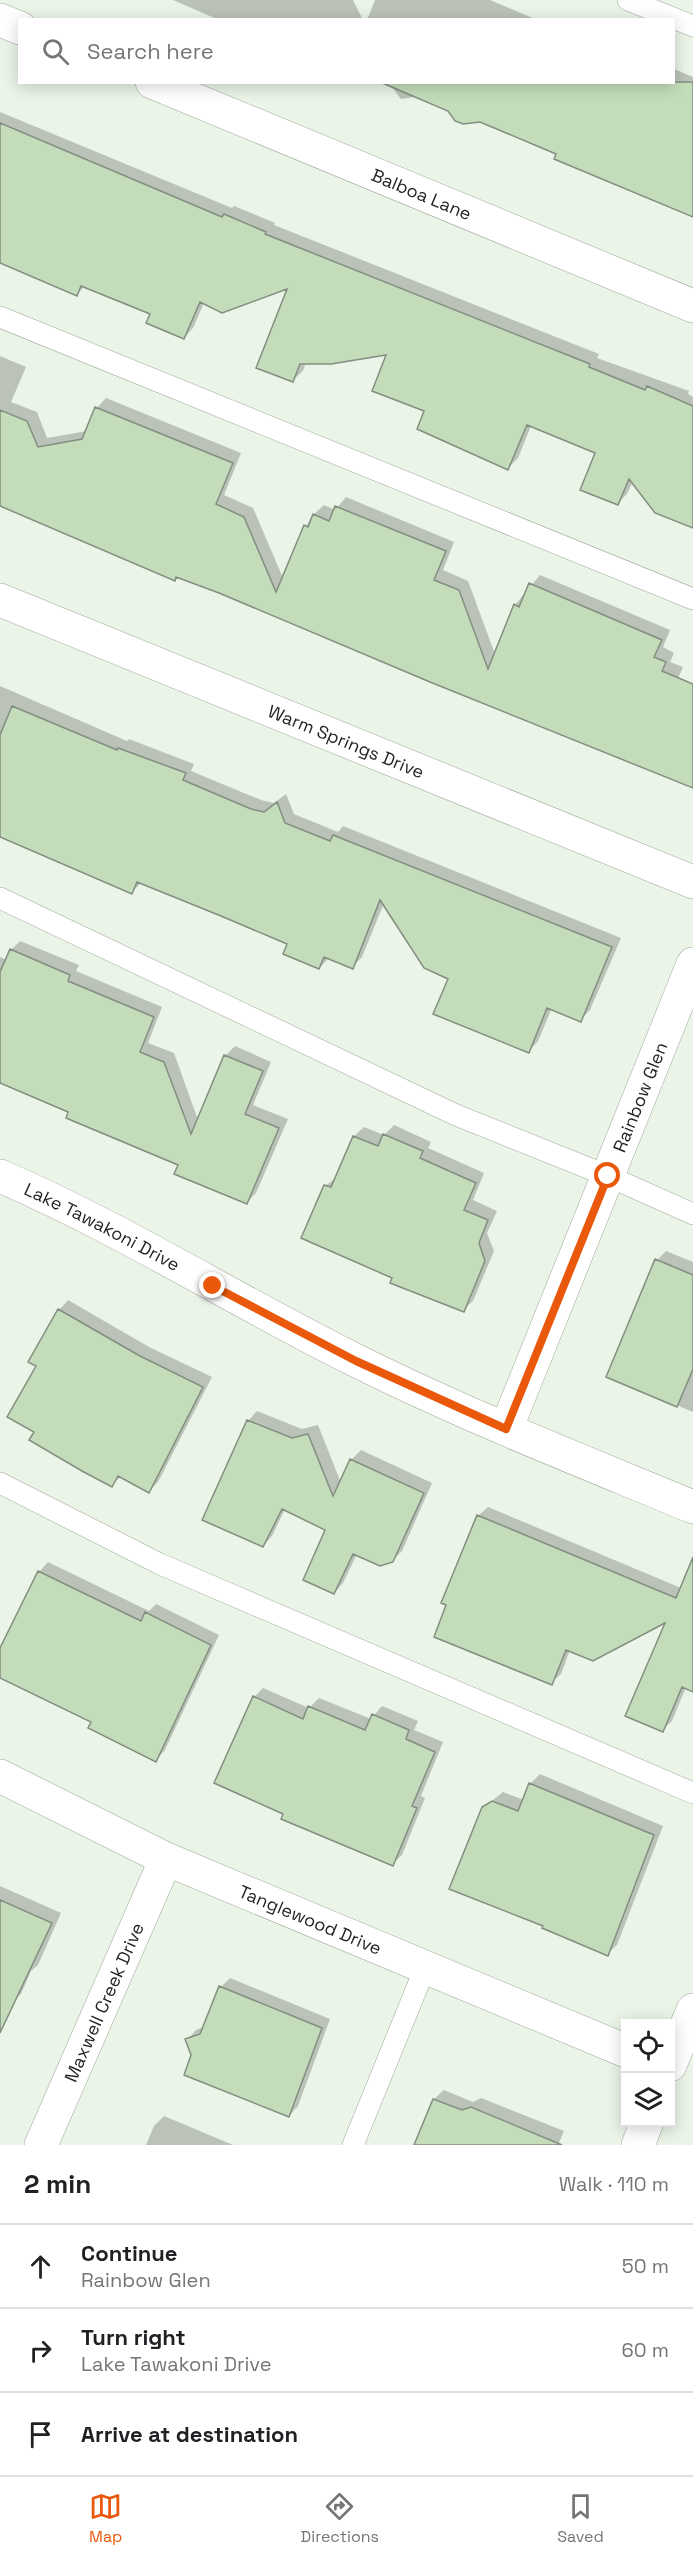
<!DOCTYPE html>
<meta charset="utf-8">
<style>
body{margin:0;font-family:"Space Grotesk",sans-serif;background:#f2f2f2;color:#202124}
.controls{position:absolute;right:18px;bottom:18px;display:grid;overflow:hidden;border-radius:0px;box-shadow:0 3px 15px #0003}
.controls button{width:54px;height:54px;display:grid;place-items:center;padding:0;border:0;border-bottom:2px solid #e0e0e0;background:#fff;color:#202124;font:30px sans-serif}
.stop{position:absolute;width:18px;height:18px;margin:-14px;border:4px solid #ea580c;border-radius:50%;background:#fff}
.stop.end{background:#ea580c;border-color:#fff;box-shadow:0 2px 6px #0008}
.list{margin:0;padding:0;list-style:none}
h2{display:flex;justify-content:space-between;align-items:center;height:78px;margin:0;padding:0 24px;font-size:26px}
h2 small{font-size:20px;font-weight:400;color:#757577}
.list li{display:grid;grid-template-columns:39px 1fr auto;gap:18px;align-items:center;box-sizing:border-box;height:84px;padding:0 24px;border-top:2px solid #e0e0e0}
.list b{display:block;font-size:22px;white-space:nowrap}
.list p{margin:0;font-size:20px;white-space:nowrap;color:#757577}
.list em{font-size:20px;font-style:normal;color:#757577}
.icon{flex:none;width:33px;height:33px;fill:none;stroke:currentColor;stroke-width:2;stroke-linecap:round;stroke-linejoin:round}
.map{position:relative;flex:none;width:693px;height:2145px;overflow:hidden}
.search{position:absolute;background:#fff;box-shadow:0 3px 15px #0003;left:18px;right:18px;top:18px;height:66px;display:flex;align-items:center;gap:15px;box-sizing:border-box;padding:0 21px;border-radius:0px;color:#757577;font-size:22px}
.sheet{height:330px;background:#fff}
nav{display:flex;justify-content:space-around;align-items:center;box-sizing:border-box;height:84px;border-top:2px solid #e0e0e0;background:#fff;font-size:16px;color:#757577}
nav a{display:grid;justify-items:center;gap:3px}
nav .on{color:#ea580c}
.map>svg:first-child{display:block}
.shadow{fill:#0003}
.building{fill:#c3ddba;stroke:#848d81;stroke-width:1.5}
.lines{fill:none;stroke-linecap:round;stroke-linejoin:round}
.lane-casing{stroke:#9fa89c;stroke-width:22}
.street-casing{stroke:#9fa89c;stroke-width:34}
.lane{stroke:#fff;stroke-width:21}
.street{stroke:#fff;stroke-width:33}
.route{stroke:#ea580c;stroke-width:8}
.labels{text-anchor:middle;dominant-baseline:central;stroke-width:4.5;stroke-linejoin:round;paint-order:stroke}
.street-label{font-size:18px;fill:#1f231e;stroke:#eaf4e7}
</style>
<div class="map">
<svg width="693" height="2145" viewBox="0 0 693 2145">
<rect width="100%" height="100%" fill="#eaf4e7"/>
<!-- shadow -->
<path class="shadow" d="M173,0H353L363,20H219Z
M375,0H490L535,19L367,20Z
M674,69L693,77V216L480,120L415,97L401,99L392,87L674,82Z
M0,112L232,208L234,206L275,223L274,225L599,354L597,358L689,391L688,394L693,397V527L633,481L627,494L618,503L597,452L531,426L518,458L508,468L426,410L389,354L306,362L303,371L293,380L290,286L204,303L193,328L184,338L152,313L85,286L77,294L0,262Z
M0,356L26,367L11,402L37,412L47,438L87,431L97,408L106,398L241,453L224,495L253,508L283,578L306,526L314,514L324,505L335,510L346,497L454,542L443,570L468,581L495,654L515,605L540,575L670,630L663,647L674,653L670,662L683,667L656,729L693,713V787L178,576L175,579L2,505L0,507Z
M0,686L127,741L129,739L194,764L191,771L261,800L274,803L286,794L294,814L338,832L343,826L621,938L590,1010L580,1020L552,1008L538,1041L529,1051L450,978L384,903L362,957L352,967L329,958L319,968L289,943L142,882L132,892L0,835Z
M20,941L79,965L76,971L162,1007L148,1043L174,1053L198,1120L225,1056L235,1046L271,1062L253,1105L288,1119L256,1193L246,1203L180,1164L70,1111L0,1082V957L7,960L11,950Z
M394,1125L431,1142L428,1148L484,1173L473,1200L497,1211L487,1233L494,1251L473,1301L463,1310L394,1277L325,1186L337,1177L354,1136L364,1127L384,1135Z
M666,1251L693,1262V1412L608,1376L657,1260Z
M68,1300L149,1347L212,1377L158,1482L149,1491L121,1476L112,1485L36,1432L38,1366L59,1310Z
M257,1411L302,1429L318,1425L341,1483L351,1460L361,1450L432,1483L402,1551L392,1561L357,1554L343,1583L334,1593L327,1529L285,1509L272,1536L263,1546L248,1421Z
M488,1507L693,1593V1690L686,1687L672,1721L662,1730L668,1620L570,1650L561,1674L551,1683L478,1516Z
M48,1562L149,1611L156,1604L219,1635L165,1750L156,1760L93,1722L0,1677V1652L39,1572Z
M263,1688L309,1708L319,1698L371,1719L382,1706L418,1721L414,1730L443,1742L421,1796L425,1798L402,1855L392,1864L285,1813L254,1697Z
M540,1774L663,1826L617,1945L607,1954L483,1808L503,1792L524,1800L530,1784Z
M0,1886L61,1913L38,1965L31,1971L21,1994L0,2010Z
M230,1978L330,2019L298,2106L289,2116L187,2040L196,2030L204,2027L221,1987Z
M444,2090L473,2102L481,2098L564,2131L558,2145H416L434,2099Z
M164,2116L233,2145H146L154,2126Z"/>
<!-- building -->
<path class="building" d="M380,82H693V217L554,159L556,154L480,122L463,124L455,121L448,111Z
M0,123L222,217L224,214L266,232L265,234L590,364L589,367L645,390L647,386L693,406V528L655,513L629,479L618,505L580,490L595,453L527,425L508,470L417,429L424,411L372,391L386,355L331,364H300L293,382L256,368L287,289L222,313L200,302L184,339L146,323L150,314L81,286L77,296L0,263Z
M95,407L233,463L216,504L244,517L276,592L304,525L308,527L313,514L329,521L335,506L446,551L434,580L459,590L488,669L514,604L519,607L529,583L662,640L654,657L666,662L662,671L693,684V788L430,682L219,593L176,577L175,581L0,506V410L27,421L38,447L82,439Z
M12,706L117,750L118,748L186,773L183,780L251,809L264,812L277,802L285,823L330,841L333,835L612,947L581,1022L547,1008L529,1053L433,1014L448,979L424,968L380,900L353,969L324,957L319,969L283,954L287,944L221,916L137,882L132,894L0,837V735Z
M10,949L70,975L68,981L154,1017L140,1052L164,1062L191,1134L224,1055L263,1071L245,1114L279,1128L247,1204L174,1174L178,1165L66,1118L68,1112L0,1083V972Z
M383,1134L423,1151L420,1158L476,1183L464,1210L488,1220L479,1243L485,1261L464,1312L390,1283L392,1278L301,1238L324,1185L331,1187L353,1136L378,1146Z
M655,1259L693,1275V1369L677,1407L606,1377Z
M58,1309L140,1356L203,1387L149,1493L118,1476L112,1487L82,1471L29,1440L34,1432L7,1417L36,1366L28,1362Z
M247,1420L292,1438L308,1434L333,1496L350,1459L424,1493L393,1562L380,1566L353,1554L334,1594L303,1580L325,1530L282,1509L263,1547L202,1520Z
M477,1515L676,1598L693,1557V1692L682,1687L663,1732L625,1716L665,1623L593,1661L566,1650L552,1685L434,1637L446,1605L441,1603Z
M38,1571L141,1621L145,1612L211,1645L156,1762L88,1728L91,1722L0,1678V1648Z
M253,1696L303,1719L308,1706L365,1730L372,1714L409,1730L406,1739L435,1752L412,1806L417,1808L393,1866L281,1819L283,1814L214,1783Z
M529,1783L654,1835L608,1956L542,1928L543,1926L449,1889L482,1807L492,1801L518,1811Z
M0,1900L52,1923L0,2033Z
M219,1986L322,2028L289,2117L184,2075L191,2055L185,2039L200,2034Z
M433,2099L462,2110L471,2107L562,2145H414Z"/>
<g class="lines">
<!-- lane casing -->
<g class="lane-casing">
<path id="lane" d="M628,0L693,26
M0,317L693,599
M0,898L456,1115L608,1176L693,1214
M0,1483L160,1564L693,1793
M353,2145L425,1968"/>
</g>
<!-- street casing -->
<g class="street-casing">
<g id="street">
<path d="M0,20L20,28"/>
<path id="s1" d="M152,82L693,306"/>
<path id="s2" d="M0,600L693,882"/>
<path id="s3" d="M0,1176C123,1229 236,1301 355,1360C465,1415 580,1460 693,1507"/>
<path id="s4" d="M506,1429L693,964"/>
<path id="s5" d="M0,1776L166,1859L626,2051"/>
<path d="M670,2065L693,2010"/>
<path id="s6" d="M41,2145L166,1859"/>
<path d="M638,2145L647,2122"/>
</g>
</g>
<!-- lane -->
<use href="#lane" class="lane"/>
<!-- street -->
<use href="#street" class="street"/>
</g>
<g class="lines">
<!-- route -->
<path class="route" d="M213,1286L356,1361L506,1429L608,1176"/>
</g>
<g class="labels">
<!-- street labels -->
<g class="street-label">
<text stroke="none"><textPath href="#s1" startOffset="292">Balboa Lane</textPath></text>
<text stroke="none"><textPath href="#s2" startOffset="374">Warm Springs Drive</textPath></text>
<text stroke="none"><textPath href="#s4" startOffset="358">Rainbow Glen</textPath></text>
<text stroke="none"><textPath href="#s3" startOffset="114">Lake Tawakoni Drive</textPath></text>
<text stroke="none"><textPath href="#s5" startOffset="342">Tanglewood Drive</textPath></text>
<text stroke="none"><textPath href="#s6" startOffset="156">Maxwell Creek Drive</textPath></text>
</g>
</g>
</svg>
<div class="controls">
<button><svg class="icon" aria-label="locate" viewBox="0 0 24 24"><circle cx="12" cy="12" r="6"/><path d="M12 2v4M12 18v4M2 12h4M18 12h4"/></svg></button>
<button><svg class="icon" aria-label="layers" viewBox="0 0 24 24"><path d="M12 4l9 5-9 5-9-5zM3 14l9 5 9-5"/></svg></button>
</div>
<div class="stop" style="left:608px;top:1176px"></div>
<div class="stop end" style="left:213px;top:1286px"></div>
<div class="search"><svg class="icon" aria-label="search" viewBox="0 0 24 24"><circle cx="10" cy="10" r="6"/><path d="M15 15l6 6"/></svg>Search here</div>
</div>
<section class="sheet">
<h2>2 min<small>Walk · 110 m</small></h2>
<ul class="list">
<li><svg class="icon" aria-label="ahead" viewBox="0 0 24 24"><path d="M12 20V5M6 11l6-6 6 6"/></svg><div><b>Continue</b><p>Rainbow Glen</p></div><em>50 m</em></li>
<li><svg class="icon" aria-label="right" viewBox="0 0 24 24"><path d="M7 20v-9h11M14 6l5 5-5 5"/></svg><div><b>Turn right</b><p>Lake Tawakoni Drive</p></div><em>60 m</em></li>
<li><svg class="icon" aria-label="arrive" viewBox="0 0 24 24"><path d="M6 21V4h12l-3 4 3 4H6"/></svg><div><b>Arrive at destination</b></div></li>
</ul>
</section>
<nav>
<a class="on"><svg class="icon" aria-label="map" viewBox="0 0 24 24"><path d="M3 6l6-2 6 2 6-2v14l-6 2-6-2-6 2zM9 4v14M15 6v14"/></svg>Map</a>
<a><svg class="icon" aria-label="directions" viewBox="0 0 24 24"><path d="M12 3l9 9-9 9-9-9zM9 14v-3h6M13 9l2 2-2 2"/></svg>Directions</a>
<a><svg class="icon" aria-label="saved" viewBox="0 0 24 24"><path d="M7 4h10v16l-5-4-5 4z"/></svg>Saved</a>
</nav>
